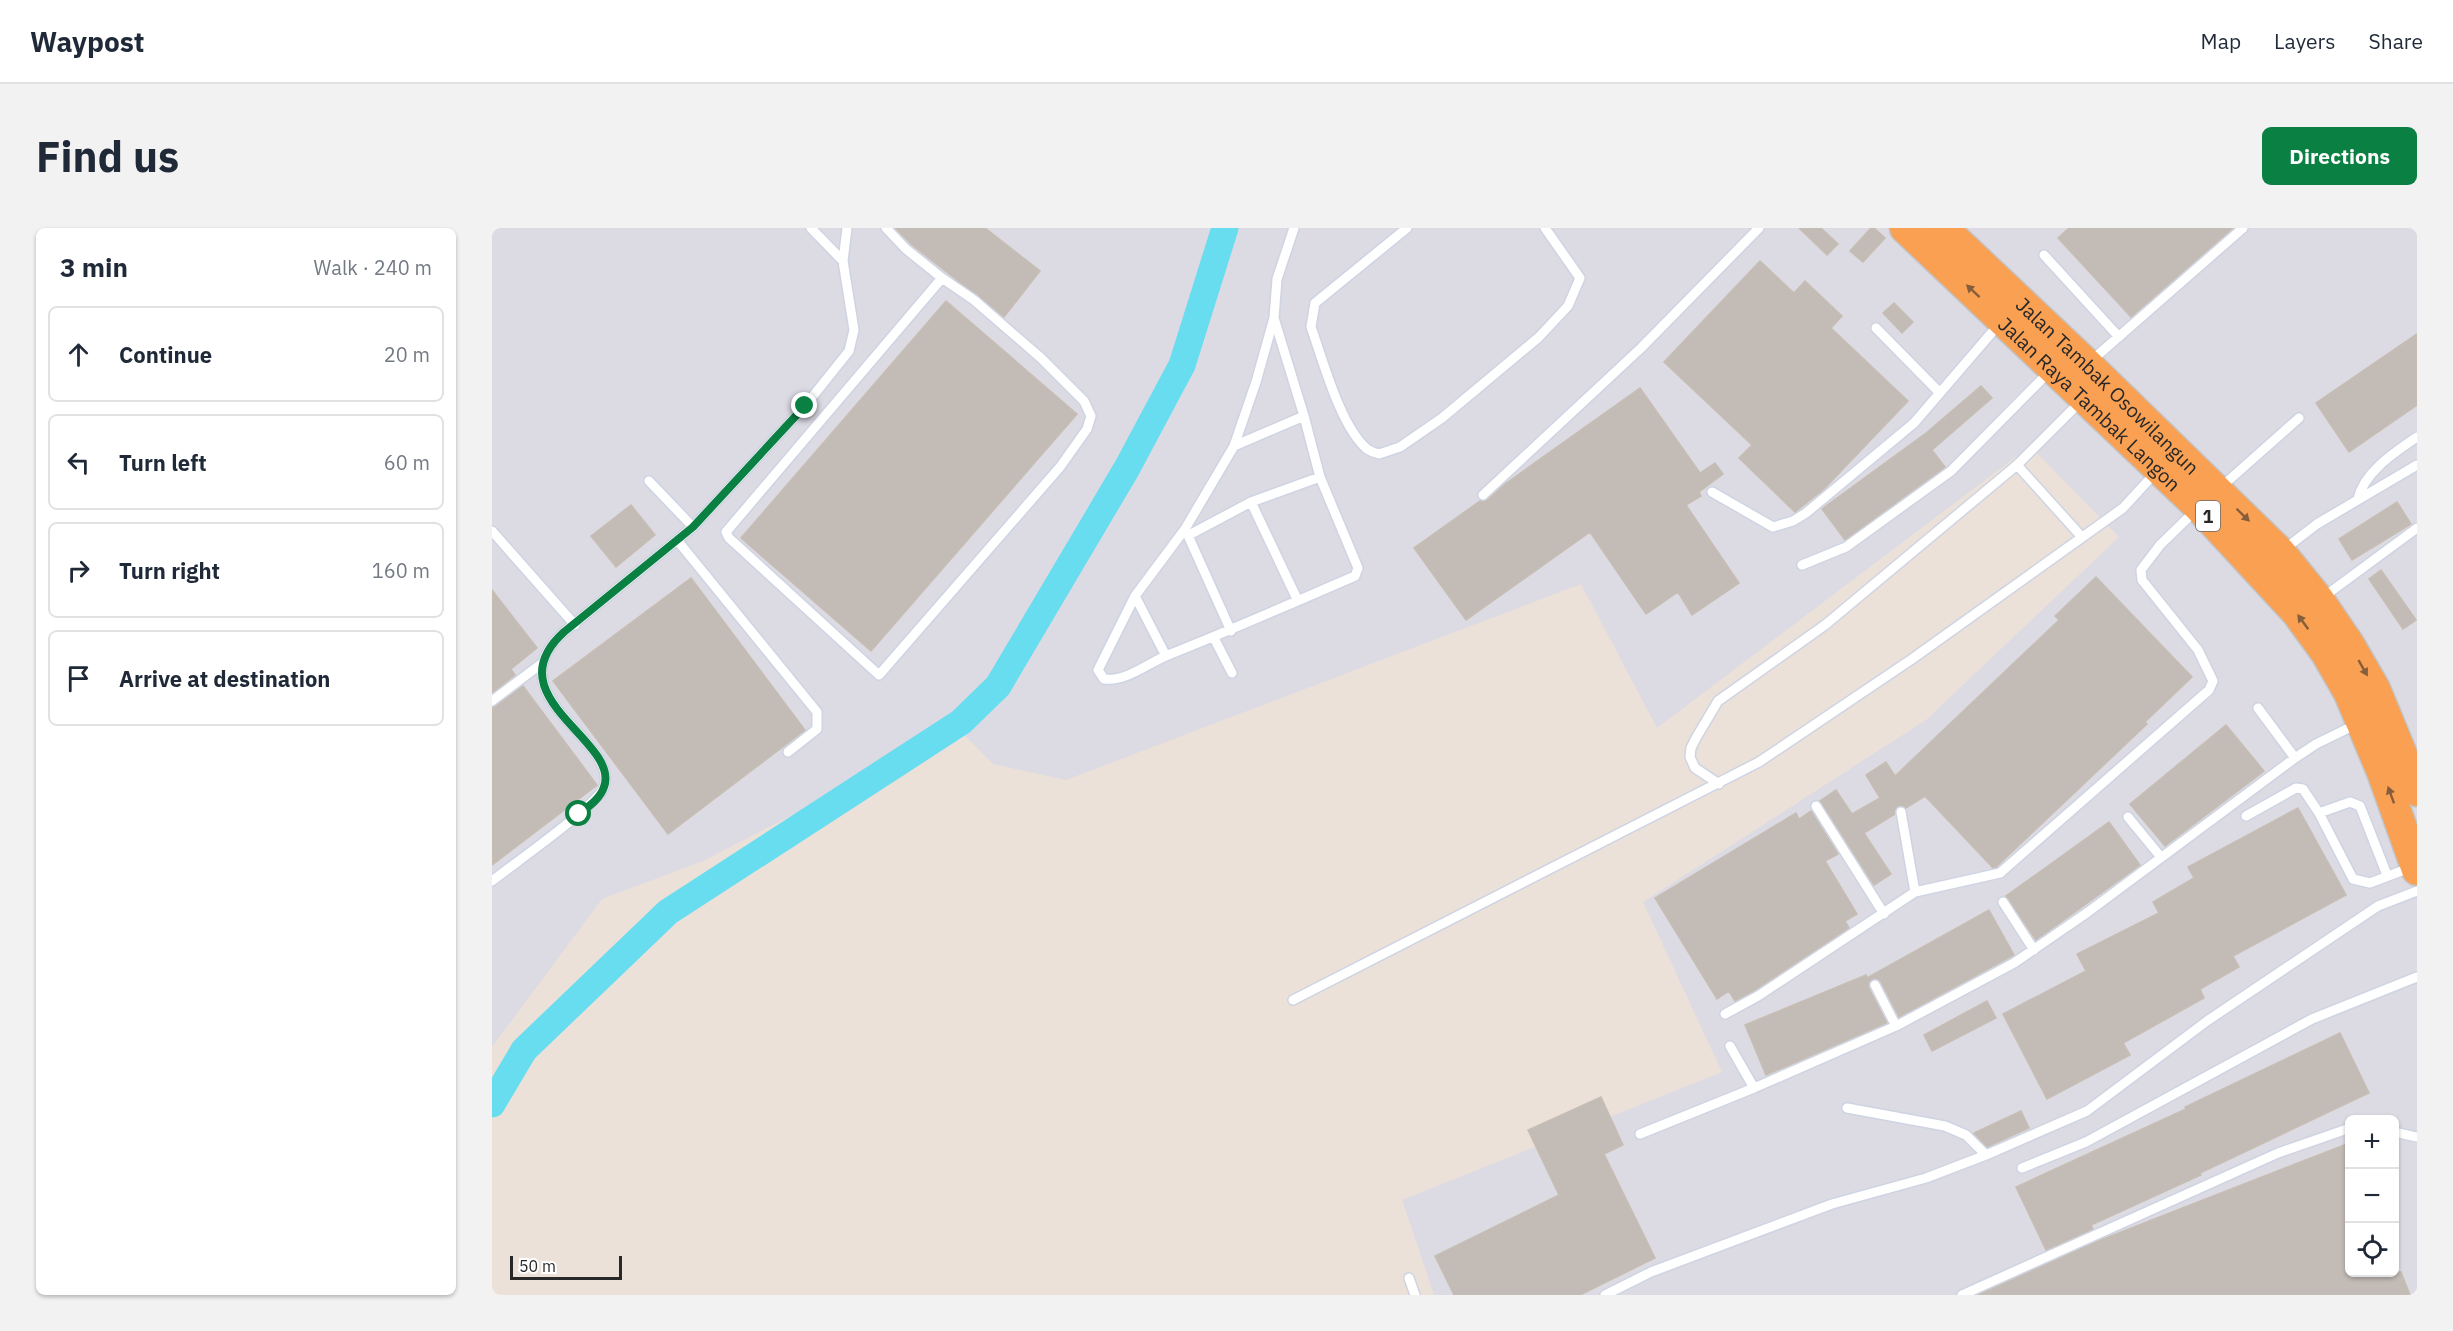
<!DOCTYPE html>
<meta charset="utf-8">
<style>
body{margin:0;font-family:"IBM Plex Sans",sans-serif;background:#f2f2f3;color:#1f2937}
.controls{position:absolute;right:18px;bottom:18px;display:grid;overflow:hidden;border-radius:9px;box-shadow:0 2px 4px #0004}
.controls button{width:54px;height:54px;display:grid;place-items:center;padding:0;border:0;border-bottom:2px solid #e0e1e3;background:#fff;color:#1f2937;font:30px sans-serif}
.scale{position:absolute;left:18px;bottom:15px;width:112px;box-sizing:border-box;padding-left:6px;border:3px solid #282828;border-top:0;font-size:16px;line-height:21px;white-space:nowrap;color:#282828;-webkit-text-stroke:4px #fff;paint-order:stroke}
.stop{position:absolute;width:18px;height:18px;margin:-14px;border:4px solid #0b8043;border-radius:50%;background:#fff}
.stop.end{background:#0b8043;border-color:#fff;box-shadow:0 2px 6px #0008}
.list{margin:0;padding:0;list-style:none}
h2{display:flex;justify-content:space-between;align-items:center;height:78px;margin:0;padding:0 24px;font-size:26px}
h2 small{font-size:20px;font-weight:400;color:#747a83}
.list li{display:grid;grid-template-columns:39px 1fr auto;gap:18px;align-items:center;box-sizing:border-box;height:96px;margin:0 12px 12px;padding:0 12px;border:2px solid #e0e1e3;border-radius:9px}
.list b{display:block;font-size:22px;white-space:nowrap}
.list em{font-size:20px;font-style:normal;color:#747a83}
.icon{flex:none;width:33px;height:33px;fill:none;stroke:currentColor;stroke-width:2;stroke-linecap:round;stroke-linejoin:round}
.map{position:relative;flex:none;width:1925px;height:1067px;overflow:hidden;border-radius:9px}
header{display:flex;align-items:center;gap:36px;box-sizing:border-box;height:84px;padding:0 30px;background:#fff;border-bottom:2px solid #e0e1e3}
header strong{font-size:28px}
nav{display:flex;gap:33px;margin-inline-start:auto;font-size:21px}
.intro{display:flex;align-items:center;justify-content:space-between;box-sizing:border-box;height:144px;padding:0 36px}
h1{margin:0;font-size:42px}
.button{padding:15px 27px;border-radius:9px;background:#0b8043;color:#fff;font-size:21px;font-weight:700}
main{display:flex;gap:36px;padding:0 36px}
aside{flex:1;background:#fff;border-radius:9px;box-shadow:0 2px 4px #0004}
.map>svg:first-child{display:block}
.industrial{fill:#dcdae3;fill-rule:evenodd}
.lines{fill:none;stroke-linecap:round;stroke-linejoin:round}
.river{stroke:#69ddf0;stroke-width:27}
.building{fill:#c3bbb6;stroke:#c6bdb3;stroke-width:1.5}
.service-casing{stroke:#ced4e2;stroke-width:12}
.trunk-casing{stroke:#c3c3c3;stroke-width:33}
.service{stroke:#fff;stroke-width:9}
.trunk{stroke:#f9a053;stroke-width:30}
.oneway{fill:#865e3b}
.route{stroke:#0b8043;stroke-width:8}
.labels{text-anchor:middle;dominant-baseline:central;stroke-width:6;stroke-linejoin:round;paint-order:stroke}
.shield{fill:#fff;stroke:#686868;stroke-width:1.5}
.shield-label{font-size:18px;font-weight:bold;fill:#282828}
.street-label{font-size:20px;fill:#282828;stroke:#fff}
</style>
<header>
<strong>Waypost</strong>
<nav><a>Map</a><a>Layers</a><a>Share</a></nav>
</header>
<div class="intro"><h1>Find us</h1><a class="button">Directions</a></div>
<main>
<aside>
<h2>3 min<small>Walk · 240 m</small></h2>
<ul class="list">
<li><svg class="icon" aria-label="ahead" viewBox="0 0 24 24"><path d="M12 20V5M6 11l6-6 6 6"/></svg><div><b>Continue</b></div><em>20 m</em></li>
<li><svg class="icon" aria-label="left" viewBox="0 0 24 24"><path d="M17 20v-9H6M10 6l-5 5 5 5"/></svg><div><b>Turn left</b></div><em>60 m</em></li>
<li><svg class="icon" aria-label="right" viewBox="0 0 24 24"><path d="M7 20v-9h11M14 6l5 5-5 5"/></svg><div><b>Turn right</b></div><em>160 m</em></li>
<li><svg class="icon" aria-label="arrive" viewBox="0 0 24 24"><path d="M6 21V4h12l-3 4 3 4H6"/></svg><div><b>Arrive at destination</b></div></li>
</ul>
</aside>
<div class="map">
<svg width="1925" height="1067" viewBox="0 0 1925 1067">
<rect width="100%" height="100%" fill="#ebe1d9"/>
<!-- industrial -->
<path class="industrial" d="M0,0H1925V1067H942L910,972L1230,844L1151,674L1434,492L1627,309L1538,218L1165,500L1089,356L574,552L501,536L466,501L211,633L110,671L0,819ZM1858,892H1902V1044H1858Z"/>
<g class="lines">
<!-- river -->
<path class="river" d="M0,876L32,822L176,684L469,494L506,458L635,240L690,137L733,0"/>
</g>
<!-- building -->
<path class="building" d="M403,0H493L548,43L512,89L419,16Z
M1307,0H1329L1346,16L1335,27Z
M1379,0H1382L1393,10L1371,34L1358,23Z
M1577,0H1741L1639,89L1566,10Z
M1268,33L1302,65L1313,53L1350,88L1339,100L1416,173L1332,261L1303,284L1247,230L1260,217L1172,134Z
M454,73L585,186L379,423L249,310Z
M1402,75L1421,94L1410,105L1391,85Z
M1925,106V177L1857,224L1824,175Z
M1489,158L1500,170L1440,222L1453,239L1353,312L1330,281L1434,205Z
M1148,160L1208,245L1223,235L1231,246L1207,264L1209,268L1194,277L1247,355L1200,387L1186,364L1154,386L1098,304L974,392L922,320L988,273L995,272L1013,256Z
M1905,274L1919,296L1860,332L1847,311Z
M139,277L163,307L124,339L99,308Z
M1889,342L1924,392L1911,401L1877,351Z
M1604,349L1700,449L1653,494L1655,496L1504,639L1501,640L1433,568L1414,580L1405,579L1403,586L1372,605L1399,646L1382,657L1328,573L1344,562L1360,586L1388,570L1374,547L1394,534L1403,548L1567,392L1563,388Z
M199,350L313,502L176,606L61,453Z
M0,362L45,420L19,441L23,447L0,465Z
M31,458L105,557L0,637V480Z
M1734,497L1772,543L1673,618L1638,576Z
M1806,580L1854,667L1741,728L1747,739L1708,761L1712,770L1631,815L1638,827L1555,871L1511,786L1594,743L1585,726L1667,685L1661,674L1702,650L1696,639Z
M1319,583L1346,626L1333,633L1365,686L1353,693L1357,700L1263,762L1243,773L1237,763L1225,771L1163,670L1304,585L1307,591Z
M1617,594L1648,637L1544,712L1514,668Z
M1497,682L1522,727L1407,789L1389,754L1380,751L1377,754V760L1395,795L1274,847L1253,797L1374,747L1375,750Z
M1495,773L1504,790L1440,823L1432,807Z
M1848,805L1877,865L1708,945L1709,947L1599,997L1601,1001L1554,1022L1524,959L1694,881L1693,879Z
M1109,869L1131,917L1112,926L1163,1030L1088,1067H962L943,1028L1067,967L1036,902Z
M1529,883L1537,900L1495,919L1482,905Z
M1857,915V1044H1909L1918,1067H1486L1606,1013Z"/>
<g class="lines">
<!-- service casing -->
<g class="service-casing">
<path id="service" d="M319,0L351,33
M394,0L414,21L450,50L482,72L549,130L592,173L599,188L595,201L568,239L387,447L237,310L234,304L450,50
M915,0L823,75L819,99C831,132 848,198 875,221C878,223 883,225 887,226L908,219L950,190L1047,109L1076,78L1088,50L1053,0
M1552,27L1627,109
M782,90L812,188L828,249L866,340L863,348C801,375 739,402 676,427C656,435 634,454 612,451L606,442L643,368L693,301L742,218L764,154L782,90L785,51L802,0
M1384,100L1448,165
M1599,133L1751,0
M742,218L812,188
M157,253L201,299
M1728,260L1807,190
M1220,264L1281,299L1301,293L1314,285L1422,195L1508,95
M991,267L1149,120L1267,0
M1866,271C1872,244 1903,224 1925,209
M759,274L806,373
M0,303L83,397
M694,303L739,403
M697,307L759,274L828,249
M1589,308L1525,237L1590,172
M185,312L325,484V501L296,524
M1790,323L1825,296L1925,237
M1310,337L1354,319L1459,243L1559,142
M643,368L674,428
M1830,370L1925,300
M722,410L740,445
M0,473L49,436
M1766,480L1803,530
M1227,556L1203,540L1198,529L1199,520L1204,510L1226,473L1333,397L1525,237
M1324,578L1392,686
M1409,584L1423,664
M1827,585L1858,574L1868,578L1895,647
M1754,588L1804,560L1811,561L1827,585L1861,651L1878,655L1920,639
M1636,589L1668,628
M0,653C20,637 106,577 112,559C128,512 0,468 72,404L201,299L313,178L357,123L362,102L351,33L355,0
M1511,674L1542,722
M1383,757L1404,798
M801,772L1267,534L1420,431L1631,280L1665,243
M1233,786L1266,768L1423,664L1508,645L1717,462L1721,453L1706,422L1650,352L1649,342L1668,317L1704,282
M1238,818L1262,860
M1355,880L1453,898L1474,907L1494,927
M1902,904L1925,909
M1148,906L1262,860L1404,798L1522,735L1596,684L1803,530L1824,516L1865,496
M1530,940L1594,914L1820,791L1925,749
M917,1050L923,1067
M1113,1067L1159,1044L1340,976L1434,950L1494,927L1595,883L1715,793L1886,678L1925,663
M1470,1067L1786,925L1858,900"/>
</g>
<!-- trunk casing -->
<g class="trunk-casing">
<g id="trunk">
<path id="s1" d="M1413,0L1707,279L1805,385L1834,425L1857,465L1890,544L1925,642"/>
<path id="s2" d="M1451,0L1595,136L1788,324L1827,372L1857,416L1883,461L1925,563"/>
</g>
</g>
<!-- service -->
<use href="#service" class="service"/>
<!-- trunk -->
<use href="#trunk" class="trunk"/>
</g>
<!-- one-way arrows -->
<defs><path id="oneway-solid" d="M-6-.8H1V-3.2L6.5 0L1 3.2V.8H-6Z" transform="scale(1.5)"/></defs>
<g class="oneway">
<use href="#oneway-solid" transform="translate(1481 63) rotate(-137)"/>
<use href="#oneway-solid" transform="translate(1751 287) rotate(44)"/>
<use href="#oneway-solid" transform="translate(1811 394) rotate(-126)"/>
<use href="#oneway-solid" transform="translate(1871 440) rotate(60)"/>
<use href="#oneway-solid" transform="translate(1899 567) rotate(-110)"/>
</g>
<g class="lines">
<!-- route -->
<path class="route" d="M87,586C96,579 108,571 112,559C129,513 0,469 72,404L201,299L313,178"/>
</g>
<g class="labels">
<!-- shield labels -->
<rect class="shield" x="1704" y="273" width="24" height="30" rx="4.5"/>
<g class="shield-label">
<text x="1716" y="288">1</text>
</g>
<!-- street labels -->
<g class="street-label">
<text stroke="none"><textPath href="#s2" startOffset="228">Jalan Tambak Osowilangun</textPath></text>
<text stroke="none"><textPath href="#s1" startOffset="255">Jalan Raya Tambak Langon</textPath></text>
</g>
</g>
</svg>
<div class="controls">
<button>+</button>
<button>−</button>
<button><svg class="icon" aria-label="locate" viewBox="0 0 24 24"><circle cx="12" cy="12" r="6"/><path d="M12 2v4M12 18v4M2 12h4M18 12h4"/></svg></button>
</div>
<div class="scale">50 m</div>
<div class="stop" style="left:87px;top:586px"></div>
<div class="stop end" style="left:313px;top:178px"></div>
</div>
</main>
